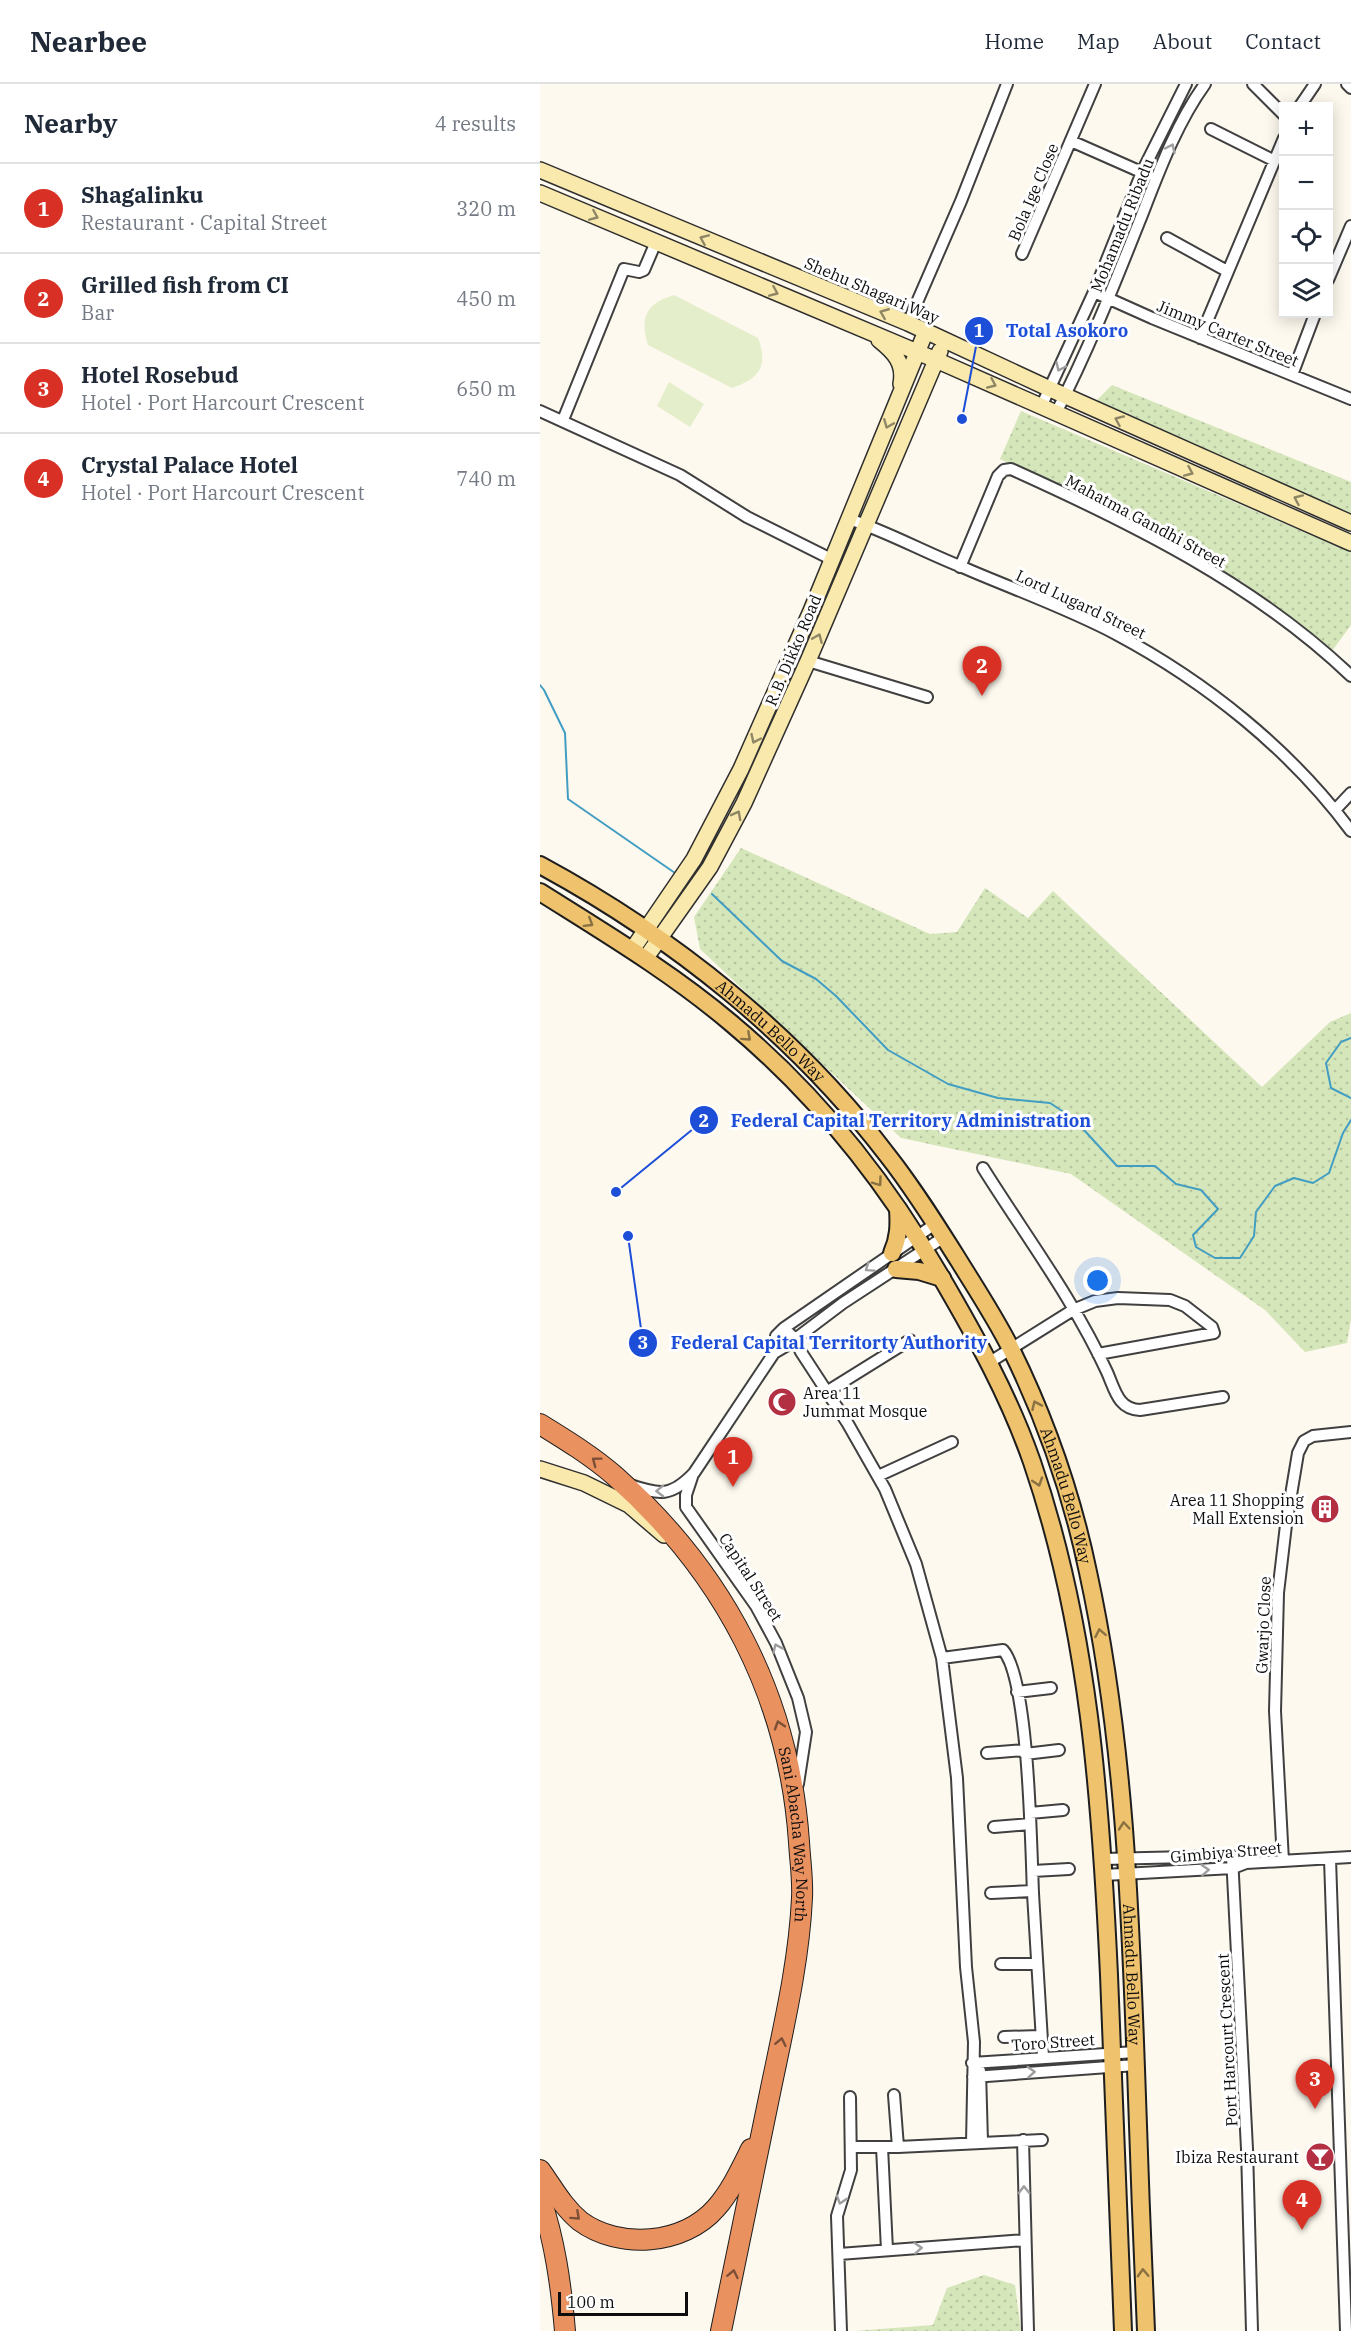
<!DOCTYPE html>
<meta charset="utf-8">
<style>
body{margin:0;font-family:"IBM Plex Serif",serif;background:#f2f2f3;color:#1f2937}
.controls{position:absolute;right:18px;top:18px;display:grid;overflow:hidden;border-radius:0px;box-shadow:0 3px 15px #0003}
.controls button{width:54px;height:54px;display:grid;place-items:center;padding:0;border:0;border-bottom:2px solid #e0e1e3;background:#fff;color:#1f2937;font:30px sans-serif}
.scale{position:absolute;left:18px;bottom:15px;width:130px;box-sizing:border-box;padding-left:6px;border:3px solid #0d0d0d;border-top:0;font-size:16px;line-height:21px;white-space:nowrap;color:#0d0d0d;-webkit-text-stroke:4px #fff;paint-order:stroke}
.you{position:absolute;left:558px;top:1197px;width:21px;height:21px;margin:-15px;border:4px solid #fff;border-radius:50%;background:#1a73e8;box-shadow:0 0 0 9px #1a73e833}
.badge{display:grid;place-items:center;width:39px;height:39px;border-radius:50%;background:#d93025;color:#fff;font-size:20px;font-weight:700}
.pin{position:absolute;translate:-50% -50px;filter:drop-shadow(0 2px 3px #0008)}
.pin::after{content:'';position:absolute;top:32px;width:21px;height:18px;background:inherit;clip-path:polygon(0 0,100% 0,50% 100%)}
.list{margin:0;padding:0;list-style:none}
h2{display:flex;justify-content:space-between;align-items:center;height:78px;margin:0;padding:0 24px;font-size:26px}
h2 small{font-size:20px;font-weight:400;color:#747a83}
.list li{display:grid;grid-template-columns:39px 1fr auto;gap:18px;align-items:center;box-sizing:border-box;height:90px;padding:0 24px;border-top:2px solid #e0e1e3}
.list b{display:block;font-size:22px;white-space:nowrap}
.list p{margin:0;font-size:20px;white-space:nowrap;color:#747a83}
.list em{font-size:20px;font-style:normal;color:#747a83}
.icon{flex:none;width:33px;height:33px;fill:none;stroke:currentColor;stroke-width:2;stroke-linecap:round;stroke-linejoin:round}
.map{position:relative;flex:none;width:811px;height:2247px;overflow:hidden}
header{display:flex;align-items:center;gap:36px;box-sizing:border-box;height:84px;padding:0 30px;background:#fff;border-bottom:2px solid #e0e1e3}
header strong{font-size:28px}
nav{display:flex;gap:33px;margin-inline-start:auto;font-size:21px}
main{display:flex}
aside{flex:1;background:#fff}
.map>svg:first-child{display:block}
.grass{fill:url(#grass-dots)}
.pitch{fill:#e5eecb}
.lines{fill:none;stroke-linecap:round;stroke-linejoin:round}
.stream{stroke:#429dc3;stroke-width:2}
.street-casing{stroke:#404040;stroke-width:14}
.secondary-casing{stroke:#2f2f2f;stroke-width:18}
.primary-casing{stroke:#1e1e1e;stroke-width:20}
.highway-casing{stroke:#1e1e1e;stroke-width:22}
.street{stroke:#fff;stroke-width:10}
.secondary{stroke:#f9e9ad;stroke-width:15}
.primary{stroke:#efc26d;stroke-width:16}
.highway{stroke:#ea9160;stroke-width:20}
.oneway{stroke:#9e9e9e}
.oneway2{stroke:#8f8665}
.oneway3{stroke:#897142}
.oneway4{stroke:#7c4f36}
.labels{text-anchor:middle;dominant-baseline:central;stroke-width:6;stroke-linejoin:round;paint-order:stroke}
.street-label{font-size:16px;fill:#0d0d0d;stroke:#fff}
.poi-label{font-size:16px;fill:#0d0d0d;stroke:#fff;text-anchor:end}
.leader{fill:none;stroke:#1d4ed8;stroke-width:2}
.callout-dot{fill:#1d4ed8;stroke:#fff;stroke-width:2}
.mark-label{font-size:18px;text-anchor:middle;font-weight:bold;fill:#fff}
.callout-label{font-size:18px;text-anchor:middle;font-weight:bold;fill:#1d4ed8;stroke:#fff;stroke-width:6;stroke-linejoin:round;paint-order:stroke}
</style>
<header>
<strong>Nearbee</strong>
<nav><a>Home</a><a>Map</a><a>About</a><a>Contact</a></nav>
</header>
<main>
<aside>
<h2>Nearby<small>4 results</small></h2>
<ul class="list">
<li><span class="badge">1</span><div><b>Shagalinku</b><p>Restaurant · Capital Street</p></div><em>320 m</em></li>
<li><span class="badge">2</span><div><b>Grilled fish from CI</b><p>Bar</p></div><em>450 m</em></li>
<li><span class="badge">3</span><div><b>Hotel Rosebud</b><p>Hotel · Port Harcourt Crescent</p></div><em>650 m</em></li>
<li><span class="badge">4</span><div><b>Crystal Palace Hotel</b><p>Hotel · Port Harcourt Crescent</p></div><em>740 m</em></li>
</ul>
</aside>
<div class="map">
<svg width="811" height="2247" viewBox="0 0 811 2247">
<defs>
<pattern id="grass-dots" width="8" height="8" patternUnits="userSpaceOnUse" patternTransform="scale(1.5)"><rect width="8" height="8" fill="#d5e6ba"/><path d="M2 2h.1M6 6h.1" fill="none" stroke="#b6c49f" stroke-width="1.8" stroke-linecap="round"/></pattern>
</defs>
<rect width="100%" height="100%" fill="#fef9ee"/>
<!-- grass -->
<path class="grass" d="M572,301L811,398V430L555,318Z
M481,327L811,468V541L792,567L703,498L603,441L460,375Z
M201,764L390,850L417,848L445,804L488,834L513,807L722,1003L790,938L811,929V1235L807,1259L765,1268L725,1226L531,1090L361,1054L160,865L154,833Z
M444,2191L475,2201L481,2247H315L393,2241L407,2204Z"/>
<!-- pitch -->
<path class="pitch" d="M134,211L218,254C229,282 219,295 192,304L108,261C99,233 107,219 134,211Z
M129,298L164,320L150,343L117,322Z"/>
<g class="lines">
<!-- stream -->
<path class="stream" d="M0,601L4,606L25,649L28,715L135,789
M172,810L242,877L276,895L296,912L348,966L408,1000L458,1014L510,1019L533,1034L577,1082H615L636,1100L661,1106L678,1125L653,1151L656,1163L675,1174H700L714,1152L716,1128L735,1102L754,1094L773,1099L789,1089L803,1049L811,1036
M811,954L801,958L786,979L791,1004L811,1014"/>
<!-- street casing -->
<g class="street-casing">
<path id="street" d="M713,0L744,31
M807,0L811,4
M760,22L775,0
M671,45L733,76
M531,57L608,91
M627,154L687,187
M482,170L555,0
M788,196L811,142
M554,208L612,234L811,315
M368,239L421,117L467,0
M660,254L744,54
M752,291L775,230
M501,323L554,208L602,88L646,0
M0,327L140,391L207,433L291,475
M516,329C548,267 574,201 600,136C618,90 636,40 665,0
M23,336L84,185L99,188L104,186L116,158
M309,435C348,448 384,468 422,483C473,505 527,524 576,550C666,598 750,665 811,747
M420,483L458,392L464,386L471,385C591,439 715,500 811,592
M268,577L387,613
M795,726L811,709
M443,1084C485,1151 534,1216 567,1288C575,1306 578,1325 600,1326L683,1313
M244,1244L255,1255L261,1268L308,1340L345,1405L376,1480L402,1574L417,1694L426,1883L434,1958L432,2059
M234,1269L236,1252L244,1244L395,1140
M450,1278L533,1226L555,1217L578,1214L630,1216L645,1222L672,1243L674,1249L558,1270
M288,1307L370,1256
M338,1392L412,1358
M152,1393L146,1411V1423L216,1522L236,1559L258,1614L266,1648L258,1700
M90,1401C120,1411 131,1413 154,1389L234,1269L246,1262L303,1219L404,1153
M402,1574L463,1566C489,1595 491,1763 493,1809C496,1864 500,1919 503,1973
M477,1608L511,1604
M447,1669L485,1666
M485,1670L519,1666
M490,1729L523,1726
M454,1743L490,1740
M692,1772L707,2065L712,2247
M563,1775L692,1772L698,1775
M790,1775L806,2247
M743,1777L735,1627L738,1509L746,1441L758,1369L764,1357L773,1352L811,1348
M493,1787L529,1785
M564,1791L693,1784L706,1779L811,1773
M451,1809L493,1807
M461,1880H497
M464,1953L500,1952
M432,1979L595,1968
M440,1987L442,2058
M433,1993L596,1981
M354,2011L358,2063
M483,2056L488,2247
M312,2063H358L502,2056
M342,2063L347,2166
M299,2170L485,2156
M301,2247L297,2132L311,2086L310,2013"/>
</g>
<!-- secondary casing -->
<g class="secondary-casing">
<path id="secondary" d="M0,86L368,239L510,305L811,439
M0,109L396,276L811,459
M339,256C354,268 365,279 361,300
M92,866L154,775L201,685L271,527L386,247
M105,875L170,783L204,719L268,577L400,267
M0,1385L44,1399L89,1421L124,1451"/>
</g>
<!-- primary casing -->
<g class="primary-casing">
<g id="primary">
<path id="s1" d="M0,781C133,853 256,951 348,1072C374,1105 397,1142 419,1177C437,1206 456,1235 471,1265C506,1336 532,1411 548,1488C584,1653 590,1817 596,1985C599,2072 602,2160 606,2247"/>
<path d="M0,808C65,849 132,889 191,939C275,1009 346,1098 401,1193C436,1253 469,1312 492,1378C549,1544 561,1718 569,1891C574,2010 578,2128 583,2247"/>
<path d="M352,1169C359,1154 359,1141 358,1125"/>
<path d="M356,1185L379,1187L402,1194"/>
</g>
</g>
<!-- highway casing -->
<g class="highway-casing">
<g id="highway">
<path id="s2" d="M0,1340C26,1356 52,1372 75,1392C184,1489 249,1612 259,1758C260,1776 263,1795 262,1814C259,1878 244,1941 231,2004C214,2085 198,2166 181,2247"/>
<path d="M0,2086C13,2104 23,2123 40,2137C79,2166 144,2161 176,2124C191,2107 201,2085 211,2065"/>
<path d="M0,2113C15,2157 21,2201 25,2247"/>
</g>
</g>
<!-- street -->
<use href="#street" class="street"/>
<!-- secondary -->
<use href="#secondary" class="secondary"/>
<!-- primary -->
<use href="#primary" class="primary"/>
<!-- highway -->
<use href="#highway" class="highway"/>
</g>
<!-- one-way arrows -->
<defs><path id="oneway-chevron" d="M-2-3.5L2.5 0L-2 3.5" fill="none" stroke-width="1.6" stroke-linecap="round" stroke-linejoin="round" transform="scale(1.5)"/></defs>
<g class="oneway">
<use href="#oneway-chevron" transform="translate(631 64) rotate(-65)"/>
<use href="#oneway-chevron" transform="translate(520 283) rotate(115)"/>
<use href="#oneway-chevron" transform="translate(329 1184) rotate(145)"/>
<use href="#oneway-chevron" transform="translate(120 1407) rotate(179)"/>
<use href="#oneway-chevron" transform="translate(237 1564) rotate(-114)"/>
<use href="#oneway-chevron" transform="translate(665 1786) rotate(-3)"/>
<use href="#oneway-chevron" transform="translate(491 1988) rotate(-4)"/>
<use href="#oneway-chevron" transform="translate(484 2106) rotate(-91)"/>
<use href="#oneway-chevron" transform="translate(301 2116) rotate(108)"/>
<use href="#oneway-chevron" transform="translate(378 2164) rotate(-4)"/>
</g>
<g class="oneway2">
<use href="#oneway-chevron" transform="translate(54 132) rotate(23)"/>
<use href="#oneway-chevron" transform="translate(164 155) rotate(-157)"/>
<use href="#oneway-chevron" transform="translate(234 208) rotate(23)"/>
<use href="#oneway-chevron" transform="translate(344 229) rotate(-158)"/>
<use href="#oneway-chevron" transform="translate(452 300) rotate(24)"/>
<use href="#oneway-chevron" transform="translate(579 336) rotate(-156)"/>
<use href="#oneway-chevron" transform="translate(348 340) rotate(112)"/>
<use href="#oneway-chevron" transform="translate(649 388) rotate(24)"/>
<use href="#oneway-chevron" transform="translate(758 415) rotate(-156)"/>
<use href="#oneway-chevron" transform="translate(278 554) rotate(-67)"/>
<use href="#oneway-chevron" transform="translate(215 655) rotate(115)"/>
<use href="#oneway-chevron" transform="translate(197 731) rotate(-62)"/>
</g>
<g class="oneway3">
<use href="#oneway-chevron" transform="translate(49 839) rotate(32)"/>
<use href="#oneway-chevron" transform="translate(207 953) rotate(42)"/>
<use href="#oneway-chevron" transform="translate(338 1098) rotate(54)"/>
<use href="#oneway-chevron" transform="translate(496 1321) rotate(-114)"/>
<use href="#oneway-chevron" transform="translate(498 1398) rotate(72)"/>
<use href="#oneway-chevron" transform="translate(560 1549) rotate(-101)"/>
<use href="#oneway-chevron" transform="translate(584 1742) rotate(-95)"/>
<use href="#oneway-chevron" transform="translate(603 2189) rotate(-92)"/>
</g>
<g class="oneway4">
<use href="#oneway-chevron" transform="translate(56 1377) rotate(-143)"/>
<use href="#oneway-chevron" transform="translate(239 1641) rotate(-108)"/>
<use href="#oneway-chevron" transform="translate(241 1958) rotate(-78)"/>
<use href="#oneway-chevron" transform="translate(36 2132) rotate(42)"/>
<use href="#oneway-chevron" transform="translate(193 2190) rotate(-78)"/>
</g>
<!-- icons -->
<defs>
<g id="mosque-disc" transform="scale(1.5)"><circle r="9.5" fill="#b32f42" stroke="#fff"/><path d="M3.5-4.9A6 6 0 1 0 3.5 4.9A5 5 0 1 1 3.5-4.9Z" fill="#fff"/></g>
<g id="building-disc" transform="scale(1.5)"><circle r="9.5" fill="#b32f42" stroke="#fff"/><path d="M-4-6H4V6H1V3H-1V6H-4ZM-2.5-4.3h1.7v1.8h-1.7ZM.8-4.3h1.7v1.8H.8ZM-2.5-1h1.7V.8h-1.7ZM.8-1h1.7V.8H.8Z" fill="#fff"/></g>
<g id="bar-disc" transform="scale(1.5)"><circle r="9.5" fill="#b32f42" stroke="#fff"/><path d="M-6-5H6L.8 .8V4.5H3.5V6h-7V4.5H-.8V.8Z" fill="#fff"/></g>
</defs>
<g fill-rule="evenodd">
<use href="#mosque-disc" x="242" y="1318"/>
<use href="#building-disc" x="785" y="1425"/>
<use href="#bar-disc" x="780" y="2073"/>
</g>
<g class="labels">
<!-- street labels -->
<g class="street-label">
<text transform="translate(493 108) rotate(-67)">Bola Ige Close</text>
<text transform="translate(582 141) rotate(-68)">Mohamadu Ribadu</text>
<text transform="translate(332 206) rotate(23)">Shehu Shagari Way</text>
<text transform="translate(688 249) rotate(22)">Jimmy Carter Street</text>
<text transform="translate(606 437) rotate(28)">Mahatma Gandhi Street</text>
<text transform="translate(541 520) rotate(25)">Lord Lugard Street</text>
<text transform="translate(253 566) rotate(-67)">R.B. Dikko Road</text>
<text stroke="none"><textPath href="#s1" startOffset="285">Ahmadu Bello Way</textPath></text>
<text stroke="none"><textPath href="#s1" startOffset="843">Ahmadu Bello Way</textPath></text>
<text transform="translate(211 1493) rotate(57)">Capital Street</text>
<text transform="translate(723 1541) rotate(-88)">Gwarjo Close</text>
<text stroke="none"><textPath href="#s2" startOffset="504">Sani Abacha Way North</textPath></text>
<text transform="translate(686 1768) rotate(-5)">Gimbiya Street</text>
<text stroke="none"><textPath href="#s1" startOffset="1328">Ahmadu Bello Way</textPath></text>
<text transform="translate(687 1956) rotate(-93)">Port Harcourt Crescent</text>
<text transform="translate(513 1958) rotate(-4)">Toro Street</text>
</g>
<!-- poi labels -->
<g class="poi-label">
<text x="263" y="1309" text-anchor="start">Area 11<tspan x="263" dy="18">Jummat Mosque</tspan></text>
<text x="764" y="1416">Area 11 Shopping<tspan x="764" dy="18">Mall Extension</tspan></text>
<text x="759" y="2073">Ibiza Restaurant</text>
</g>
</g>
<!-- callouts -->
<path class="leader" d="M422 335L439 247M76 1108L164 1036M88 1152L103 1259"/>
<g class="callout-dot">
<circle cx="422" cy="335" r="6"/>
<circle cx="76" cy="1108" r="6"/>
<circle cx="88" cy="1152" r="6"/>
<circle cx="439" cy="247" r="15"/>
<circle cx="164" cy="1036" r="15"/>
<circle cx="103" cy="1259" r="15"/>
</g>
<g class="mark-label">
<text x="439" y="253">1</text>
<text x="164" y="1043">2</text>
<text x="103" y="1265">3</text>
</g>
<g class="callout-label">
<text x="527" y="253">Total Asokoro</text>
<text x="371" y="1043">Federal Capital Territory Administration</text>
<text x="289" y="1265">Federal Capital Territorty Authority</text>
</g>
</svg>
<div class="controls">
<button>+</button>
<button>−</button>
<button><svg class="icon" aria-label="locate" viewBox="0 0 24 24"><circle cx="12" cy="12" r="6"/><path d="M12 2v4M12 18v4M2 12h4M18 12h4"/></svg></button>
<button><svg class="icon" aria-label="layers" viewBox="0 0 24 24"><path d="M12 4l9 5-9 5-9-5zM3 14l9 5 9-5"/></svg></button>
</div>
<div class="scale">100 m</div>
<div class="you"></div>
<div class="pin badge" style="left:193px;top:1403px">1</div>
<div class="pin badge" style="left:442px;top:612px">2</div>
<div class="pin badge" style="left:775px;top:2025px">3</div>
<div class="pin badge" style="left:762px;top:2146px">4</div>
</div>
</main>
